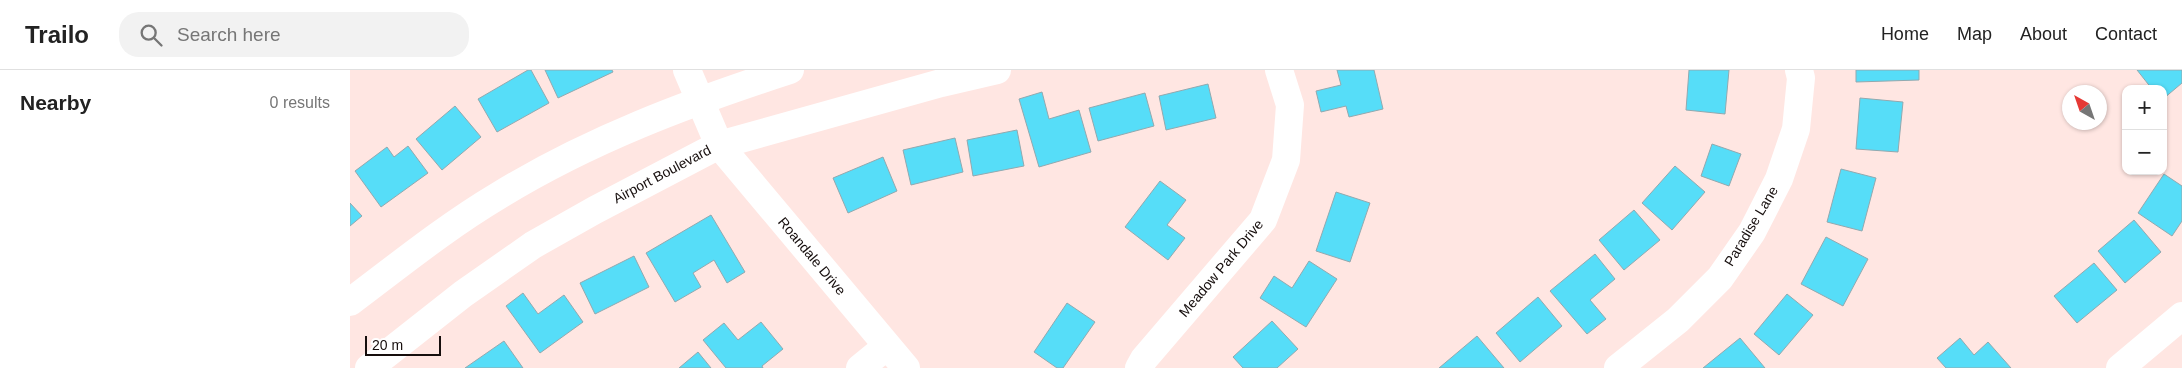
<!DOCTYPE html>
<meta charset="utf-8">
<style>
body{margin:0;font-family:Arial,sans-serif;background:#f2f2f2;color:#222}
.controls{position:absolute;right:15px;top:15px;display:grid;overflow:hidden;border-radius:10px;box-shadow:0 1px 4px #0004}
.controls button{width:45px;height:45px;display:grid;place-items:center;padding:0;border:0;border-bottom:1px solid #e0e0e0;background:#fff;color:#222;font:25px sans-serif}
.compass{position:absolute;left:1712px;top:15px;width:45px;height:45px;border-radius:50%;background:#fff;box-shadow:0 1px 4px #0004;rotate:320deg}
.scale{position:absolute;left:15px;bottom:12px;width:76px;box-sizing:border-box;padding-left:5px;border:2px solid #160e0d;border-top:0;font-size:14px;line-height:18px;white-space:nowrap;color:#160e0d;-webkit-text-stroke:4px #fff;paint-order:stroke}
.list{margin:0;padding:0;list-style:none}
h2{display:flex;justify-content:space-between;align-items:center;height:65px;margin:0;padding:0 20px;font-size:21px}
h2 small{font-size:16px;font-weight:400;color:#767676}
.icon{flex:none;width:28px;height:28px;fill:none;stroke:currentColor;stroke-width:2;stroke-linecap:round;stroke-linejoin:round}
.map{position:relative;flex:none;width:1832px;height:298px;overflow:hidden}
header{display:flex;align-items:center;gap:30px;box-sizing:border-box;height:70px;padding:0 25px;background:#fff;border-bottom:1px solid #e0e0e0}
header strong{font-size:24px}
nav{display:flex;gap:28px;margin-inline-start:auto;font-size:18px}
.search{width:350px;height:45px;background:#f2f2f2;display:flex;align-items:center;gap:12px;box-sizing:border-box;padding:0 18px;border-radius:20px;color:#767676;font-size:19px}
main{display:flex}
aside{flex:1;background:#fff}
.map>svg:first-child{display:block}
.building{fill:#56ddf8;stroke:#92a9af}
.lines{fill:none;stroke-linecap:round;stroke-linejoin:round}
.minor{stroke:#fff;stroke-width:28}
.major{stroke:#fff;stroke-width:28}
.labels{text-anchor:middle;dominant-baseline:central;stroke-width:4.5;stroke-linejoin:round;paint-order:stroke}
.street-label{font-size:14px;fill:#160e0d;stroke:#fff}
</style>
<header>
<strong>Trailo</strong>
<div class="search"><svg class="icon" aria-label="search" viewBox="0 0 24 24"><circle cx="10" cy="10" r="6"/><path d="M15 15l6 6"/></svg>Search here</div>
<nav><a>Home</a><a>Map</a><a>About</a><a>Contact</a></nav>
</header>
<main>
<aside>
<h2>Nearby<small>0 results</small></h2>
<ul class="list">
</ul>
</aside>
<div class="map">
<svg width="1832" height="298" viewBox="0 0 1832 298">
<rect width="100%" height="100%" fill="#ffe6e2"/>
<!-- building -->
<path class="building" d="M178,0H181L199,33L147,62L128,29Z
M195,0H262L263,2L208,28Z
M987,0H1024L1033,39L999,47L996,36L971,42L966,21L991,15Z
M1339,0H1379L1375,44L1336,40Z
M1506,0H1569V10L1506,12Z
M1787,0H1832V13L1813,29V19H1802Z
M858,14L866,48L816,60L809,26Z
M692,22L699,49L729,40L741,82L689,97L669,29Z
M795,23L804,56L748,71L739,38Z
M1510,28L1553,32L1548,82L1506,79Z
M105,36L131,67L92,100L66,69Z
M667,60L674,96L623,106L617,70Z
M605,68L613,102L561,115L553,80Z
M1362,74L1391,84L1379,116L1351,106Z
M58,76L78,103L31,137L5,101L37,77L44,87Z
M533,87L547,121L498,143L483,108Z
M1325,96L1355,122L1322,160L1292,133Z
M1491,99L1526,108L1512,161L1477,152Z
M1814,104L1832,116V151L1822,166L1788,143Z
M810,111L836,130L817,155L835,168L818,190L775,157Z
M986,122L1020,133L1000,192L966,181Z
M0,133L12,146L0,156Z
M1284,140L1310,170L1274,200L1249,170Z
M361,145L395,202L377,213L364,190L343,203L351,217L325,232L296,183Z
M1784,150L1811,182L1775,213L1748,181Z
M1476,167L1518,189L1493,236L1451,214Z
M1245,184L1265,209L1240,230L1256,249L1237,264L1200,221Z
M284,186L299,217L245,244L230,213Z
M959,191L987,209L956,257L910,228L924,206L942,218Z
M1744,193L1767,220L1727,253L1704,226Z
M173,223L188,244L214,225L233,252L190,283L156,236Z
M1437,224L1463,245L1429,285L1404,264Z
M1188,227L1212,256L1170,292L1146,263Z
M717,233L745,252L713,298H707L684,282Z
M922,251L948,279L927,298H893L883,287Z
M411,252L433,279L412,296L413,298H376L353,270L374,253L388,270Z
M1127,266L1154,298H1089Z
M1390,268L1415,298H1353Z
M1610,268L1624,285L1638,272L1661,298H1596L1587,288Z
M154,271L173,298H115Z
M348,282L361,298H329Z"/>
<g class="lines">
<!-- minor -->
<path class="minor" d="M337,0L369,75L556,298
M510,298L537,276
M789,298L794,289L913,150L936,90L940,35L929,0
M1268,298L1328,250L1370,208L1402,162L1429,109L1446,59L1451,8L1449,0
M1770,298L1832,246"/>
<!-- major -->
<path class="major" d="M0,232C48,196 96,157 148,126C239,70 338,33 440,0
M19,298L113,224L183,175L245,140L369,75L591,13L647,0"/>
</g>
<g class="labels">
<!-- street labels -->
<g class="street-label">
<text transform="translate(312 104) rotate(-28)">Airport Boulevard</text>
<text transform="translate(1401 156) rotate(-59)">Paradise Lane</text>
<text transform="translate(462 186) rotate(50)">Roandale Drive</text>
<text transform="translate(871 198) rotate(-50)">Meadow Park Drive</text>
</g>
</g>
</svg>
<div class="controls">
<button>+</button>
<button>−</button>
</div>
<svg class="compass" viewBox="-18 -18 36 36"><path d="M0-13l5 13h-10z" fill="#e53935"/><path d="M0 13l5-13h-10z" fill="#767676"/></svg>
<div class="scale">20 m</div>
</div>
</main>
